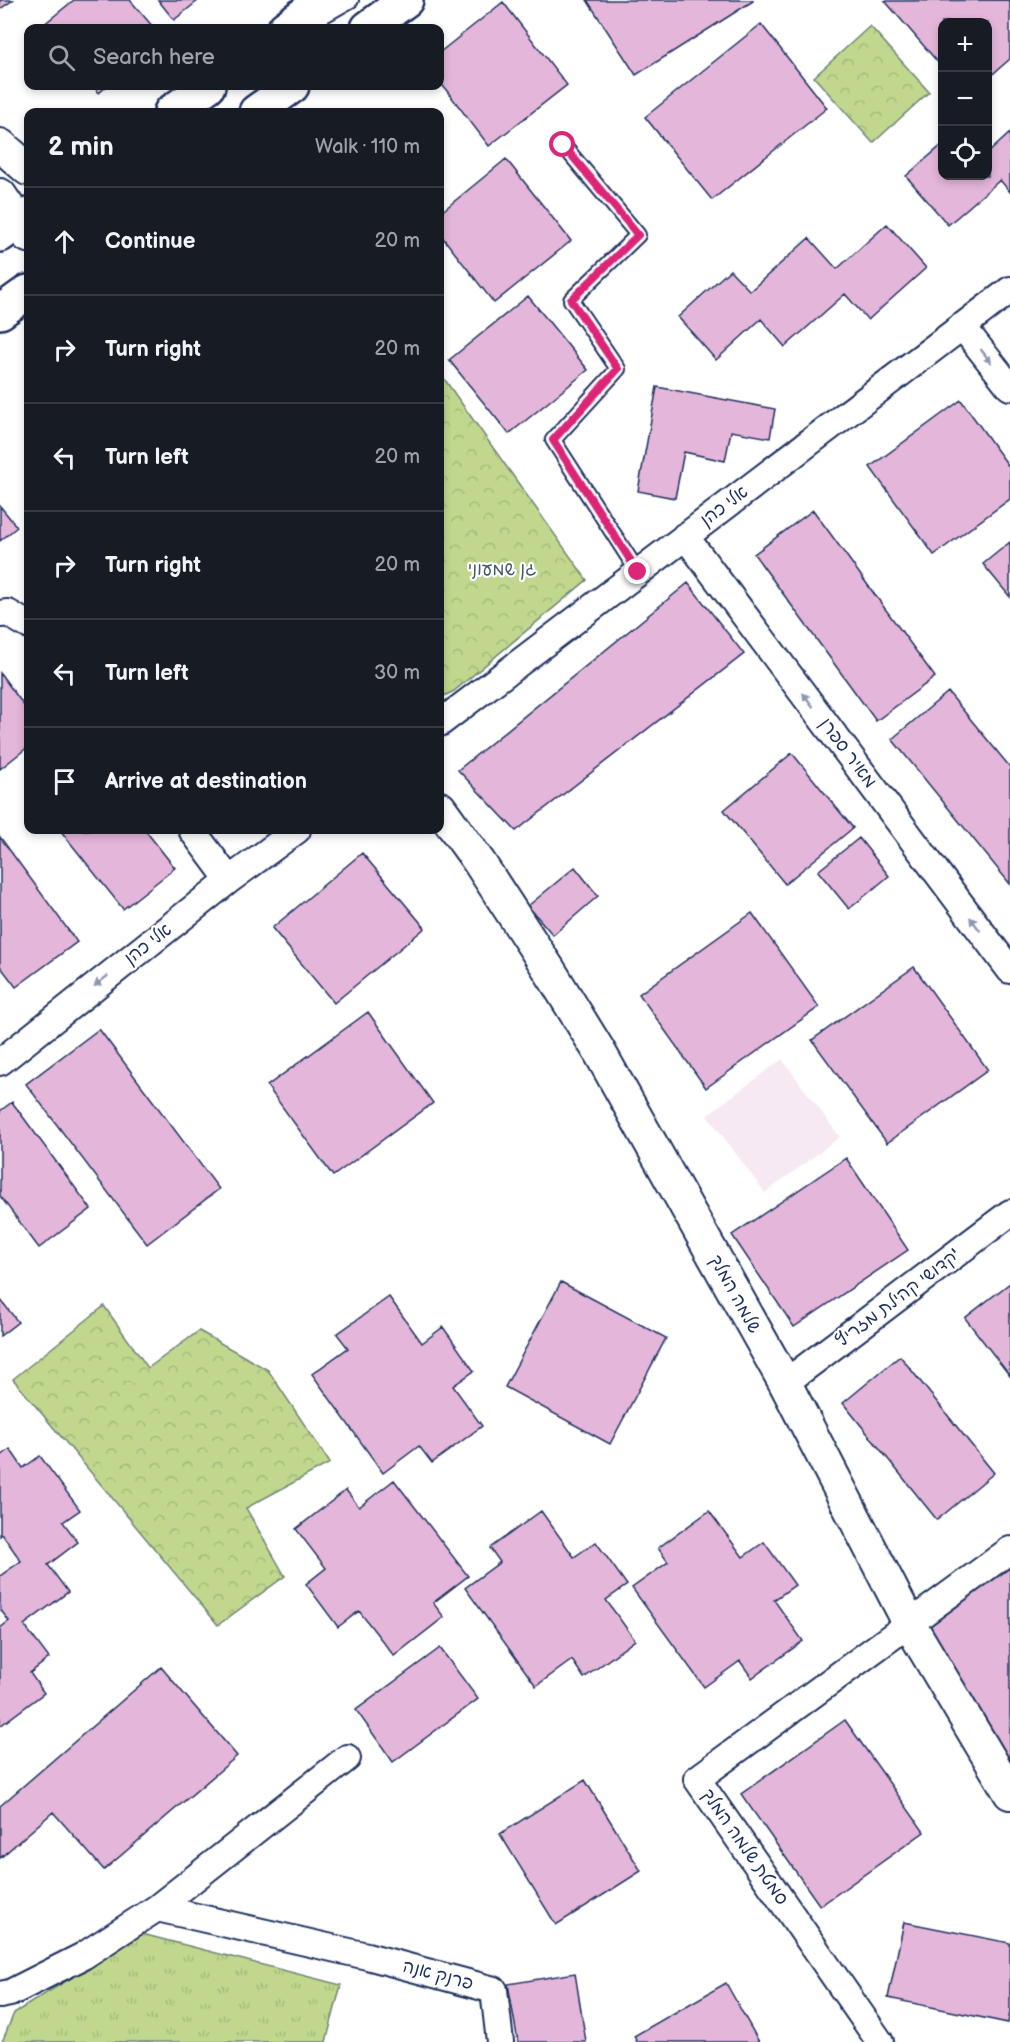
<!DOCTYPE html>
<meta charset="utf-8">
<style>
body{margin:0;font-family:"Balsamiq Sans","Playpen Sans Hebrew",sans-serif;background:#20242c;color:#f1f3f6}
.controls{position:absolute;right:18px;top:18px;display:grid;overflow:hidden;border-radius:12px;box-shadow:0 3px 9px #0003}
.controls button{width:54px;height:54px;display:grid;place-items:center;padding:0;border:0;border-bottom:2px solid #363941;background:#171b24;color:#f1f3f6;font:30px sans-serif}
.stop{position:absolute;width:18px;height:18px;margin:-14px;border:4px solid #db2777;border-radius:50%;background:#fff}
.stop.end{background:#db2777;border-color:#fff;box-shadow:0 2px 6px #0008}
.list{margin:0;padding:0;list-style:none}
h2{display:flex;justify-content:space-between;align-items:center;height:78px;margin:0;padding:0 24px;font-size:26px}
h2 small{font-size:20px;font-weight:400;color:#9ea1a6}
.list li{display:grid;grid-template-columns:39px 1fr auto;gap:18px;align-items:center;box-sizing:border-box;height:108px;padding:0 24px;border-top:2px solid #363941}
.list b{display:block;font-size:22px;white-space:nowrap}
.list em{font-size:20px;font-style:normal;color:#9ea1a6}
.icon{flex:none;width:33px;height:33px;fill:none;stroke:currentColor;stroke-width:2;stroke-linecap:round;stroke-linejoin:round}
.map{position:relative;flex:none;width:1010px;height:2042px;overflow:hidden}
.search{position:absolute;background:#171b24;box-shadow:0 3px 9px #0003;left:24px;top:24px;width:420px;height:66px;display:flex;align-items:center;gap:15px;box-sizing:border-box;padding:0 21px;border-radius:12px;color:#9ea1a6;font-size:22px}
.panel{position:absolute;background:#171b24;box-shadow:0 3px 9px #0003;left:24px;top:108px;width:420px;height:726px;border-radius:12px}
.map>svg:first-child{display:block}
.built{fill:#f7e9f4}
.grass{fill:url(#grass-tufts);stroke:#6e8376;stroke-width:1.5}
.forest{fill:url(#forest-crowns);stroke:#6e8376;stroke-width:1.5}
.building{fill:#e4b6da;stroke:#1b2f5e;stroke-width:1.5}
.lines{fill:none;stroke-linecap:round;stroke-linejoin:round}
.service-casing{stroke:#1b2f5e;stroke-width:18}
.minor-casing{stroke:#1b2f5e;stroke-width:30}
.tertiary-casing{stroke:#1b2f5e;stroke-width:36}
.secondary-casing{stroke:#1b2f5e;stroke-width:38}
.service{stroke:#fff;stroke-width:14}
.minor{stroke:#fff;stroke-width:26}
.tertiary{stroke:#fff;stroke-width:32}
.secondary{stroke:#fff;stroke-width:33}
.oneway{fill:#8d97ae}
.route{stroke:#db2777;stroke-width:8}
.labels{text-anchor:middle;dominant-baseline:central;stroke-width:4.5;stroke-linejoin:round;paint-order:stroke}
.street-label{font-size:18px;fill:#1b2f5e;stroke:#fff}
.park-label{font-size:18px;fill:#44596a;stroke:#fff}
</style>
<div class="map">
<svg width="1010" height="2042" viewBox="0 0 1010 2042">
<defs>
<pattern id="grass-tufts" width="24" height="20" patternUnits="userSpaceOnUse" patternTransform="scale(1.5)"><rect width="24" height="20" fill="#c0d78d"/><path d="M3 7l-1-3M5 7V3M7 7l1-3M15 17l-1-3M17 17v-4M19 17l1-3" fill="none" stroke="#a4b97c"/></pattern>
<pattern id="forest-crowns" width="20" height="18" patternUnits="userSpaceOnUse" patternTransform="scale(1.5)"><rect width="20" height="18" fill="#c0d78d"/><path d="M2 6a3 3 0 1 1 6 0M12 15a3 3 0 1 1 6 0" fill="none" stroke="#a4b97c"/></pattern>
</defs>
<rect width="100%" height="100%" fill="#fff"/>
<filter id="ink" filterUnits="userSpaceOnUse"><feTurbulence type="fractalNoise" baseFrequency=".0167" numOctaves="2"/><feDisplacementMap in="SourceGraphic" scale="12" xChannelSelector="R" yChannelSelector="G"/><feConvolveMatrix kernelMatrix="1 2 1 2 8 2 1 2 1" color-interpolation-filters="sRGB"/></filter>
<g filter="url(#ink)">
<!-- built -->
<path class="built" d="M782,1059L840,1137L765,1193L707,1115Z"/>
<!-- grass -->
<path class="grass" d="M142,1934L341,1985L326,2042H2L14,2013Z"/>
<!-- forest -->
<path class="forest" d="M870,26L929,92L873,143L814,77Z
M440,373L587,580L454,691L440,698Z
M104,1306L148,1368L199,1331L268,1370L330,1463L246,1508L285,1576L218,1625L13,1379Z"/>
<!-- building -->
<path class="building" d="M0,0H13L0,9Z
M74,0H130L154,28H46L43,25Z
M158,0H199L174,20Z
M587,0H753V1L636,75Z
M1010,0V59L988,78V22H942V67L885,1Z
M503,2L567,85L489,146L440,82V52Z
M761,24L827,108L712,200L645,117Z
M93,86H107L99,93Z
M1010,133V192L1000,180L948,225L906,176L942,145V176H988V153Z
M506,159L571,241L494,303L440,234V213Z
M887,224L926,268L868,320L845,294L785,347L761,319L716,360L678,317L730,270L750,291L809,238L837,269Z
M528,296L588,370L509,434L449,360Z
M657,387L775,409L770,438L731,431L725,461L684,452L675,498L638,491Z
M961,400L1010,468V499L934,555L870,467Z
M0,506L17,527L0,541Z
M813,510L935,677L876,721L754,554Z
M1010,542V597L983,564Z
M688,583L744,654L516,831L458,770Z
M0,673L28,711V747L0,769Z
M948,692L1010,767V884L892,739Z
M792,753L853,828L785,884L724,810Z
M60,830H145L175,868L123,909Z
M0,837L77,942L16,987L0,966Z
M859,838L889,876L849,909L818,871Z
M362,853L425,928L334,1003L272,928Z
M575,867L598,896L553,935L528,906Z
M752,913L819,1007L706,1088L639,994Z
M914,967L988,1070L887,1143L812,1040Z
M368,1012L433,1103L333,1176L267,1086Z
M99,1029L219,1189L147,1244L26,1084Z
M12,1102L91,1209L39,1248L0,1196V1111Z
M846,1158L908,1250L794,1327L732,1235Z
M561,1282L666,1338L610,1444L505,1387Z
M1010,1283V1376L965,1318Z
M389,1297L422,1343L443,1327L474,1371L453,1386L482,1426L432,1463L419,1446L383,1473L312,1374L348,1348L337,1334Z
M0,1299L18,1322L0,1336Z
M900,1356L994,1473L937,1520L843,1403Z
M10,1449L23,1468L40,1456L80,1510L63,1522L78,1542L48,1565L68,1592L24,1625L49,1658L30,1673L44,1693L0,1726V1628L9,1621L0,1609V1576L21,1561L2,1534L0,1536V1457Z
M394,1480L468,1576L433,1603L444,1617L394,1656L359,1611L338,1627L306,1584L326,1568L296,1529L346,1490L359,1507Z
M541,1511L574,1557L596,1542L627,1585L606,1600L635,1640L584,1678L572,1660L536,1686L465,1588L500,1562L490,1548Z
M709,1511L743,1557L764,1542L795,1585L774,1600L803,1641L752,1678L740,1661L704,1687L632,1588L668,1562L658,1548Z
M1010,1561V1763L922,1622Z
M440,1648L478,1699L393,1762L356,1710Z
M161,1667L237,1756L104,1870L53,1812L0,1858V1806Z
M845,1720L924,1832L820,1906L741,1794Z
M585,1780L641,1871L556,1925L500,1834Z
M904,1922L1010,1943V2012L1008,2023L888,1998Z
M575,1973L586,2042H518L508,1984Z
M726,1983L759,2042H637L634,2036Z"/>
<g class="lines">
<!-- service casing -->
<g class="service-casing">
<path id="service" d="M321,17L351,0
M563,145L638,235L571,300L618,369L553,440L638,572"/>
</g>
<!-- minor casing -->
<g class="minor-casing">
<path id="minor" d="M962,326L1010,387
M685,536L1010,970
M0,614L8,613L28,625
M440,723L1010,290
M192,830L229,880
M0,1062L229,880L297,830
M785,1383L1010,1213
M157,1908L367,1956L494,1990L500,2042
M0,1995L10,1993L83,1956L157,1908L347,1758
M880,2042L697,1779L1010,1550"/>
</g>
<!-- tertiary casing -->
<g class="tertiary-casing">
<path id="tertiary" d="M0,145L28,169
M0,195L28,236
M440,808L479,862L548,968L599,1051L785,1383L910,1625L1010,1793"/>
</g>
<!-- secondary casing -->
<g class="secondary-casing">
<path id="secondary" d="M285,28L323,0
M368,28L406,0
M171,112L208,86
M256,112L292,86
M0,235L28,215
M0,312L28,292"/>
</g>
<!-- service -->
<use href="#service" class="service"/>
<!-- minor -->
<use href="#minor" class="minor"/>
<!-- tertiary -->
<use href="#tertiary" class="tertiary"/>
<!-- secondary -->
<use href="#secondary" class="secondary"/>
</g>
<!-- one-way arrows -->
<defs><path id="oneway-solid" d="M-6-.8H1V-3.2L6.5 0L1 3.2V.8H-6Z" transform="scale(1.5)"/></defs>
<g class="oneway">
<use href="#oneway-solid" transform="translate(986 356) rotate(52)"/>
<use href="#oneway-solid" transform="translate(808 700) rotate(-127)"/>
<use href="#oneway-solid" transform="translate(975 924) rotate(-127)"/>
<use href="#oneway-solid" transform="translate(101 981) rotate(142)"/>
</g>
</g>
<g class="lines" filter="url(#ink)">
<!-- route -->
<path class="route" d="M563,145L638,235L571,300L618,369L553,440L638,572"/>
</g>
<g class="labels">
<!-- street labels -->
<g class="street-label">
<text transform="translate(724 506) rotate(-37)">אלי כהן</text>
<text transform="translate(848 753) rotate(53)">מאיר ספרן</text>
<text transform="translate(148 944) rotate(-38)">אלי כהן</text>
<text transform="translate(735 1294) rotate(61)">שלמה המלך</text>
<text transform="translate(898 1298) rotate(-37)">קדושי קהילת מזריץ'</text>
<text transform="translate(745 1847) rotate(55)">סמטת שלמה המלך</text>
<text transform="translate(438 1975) rotate(15)">פרנק אנה</text>
</g>
<!-- park labels -->
<g class="park-label">
<text x="502" y="569">גן שמעוני</text>
</g>
</g>
</svg>
<div class="controls">
<button>+</button>
<button>−</button>
<button><svg class="icon" aria-label="locate" viewBox="0 0 24 24"><circle cx="12" cy="12" r="6"/><path d="M12 2v4M12 18v4M2 12h4M18 12h4"/></svg></button>
</div>
<div class="stop" style="left:563px;top:145px"></div>
<div class="stop end" style="left:638px;top:572px"></div>
<div class="search"><svg class="icon" aria-label="search" viewBox="0 0 24 24"><circle cx="10" cy="10" r="6"/><path d="M15 15l6 6"/></svg>Search here</div>
<section class="panel">
<h2>2 min<small>Walk · 110 m</small></h2>
<ul class="list">
<li><svg class="icon" aria-label="ahead" viewBox="0 0 24 24"><path d="M12 20V5M6 11l6-6 6 6"/></svg><div><b>Continue</b></div><em>20 m</em></li>
<li><svg class="icon" aria-label="right" viewBox="0 0 24 24"><path d="M7 20v-9h11M14 6l5 5-5 5"/></svg><div><b>Turn right</b></div><em>20 m</em></li>
<li><svg class="icon" aria-label="left" viewBox="0 0 24 24"><path d="M17 20v-9H6M10 6l-5 5 5 5"/></svg><div><b>Turn left</b></div><em>20 m</em></li>
<li><svg class="icon" aria-label="right" viewBox="0 0 24 24"><path d="M7 20v-9h11M14 6l5 5-5 5"/></svg><div><b>Turn right</b></div><em>20 m</em></li>
<li><svg class="icon" aria-label="left" viewBox="0 0 24 24"><path d="M17 20v-9H6M10 6l-5 5 5 5"/></svg><div><b>Turn left</b></div><em>30 m</em></li>
<li><svg class="icon" aria-label="arrive" viewBox="0 0 24 24"><path d="M6 21V4h12l-3 4 3 4H6"/></svg><div><b>Arrive at destination</b></div></li>
</ul>
</section>
</div>
